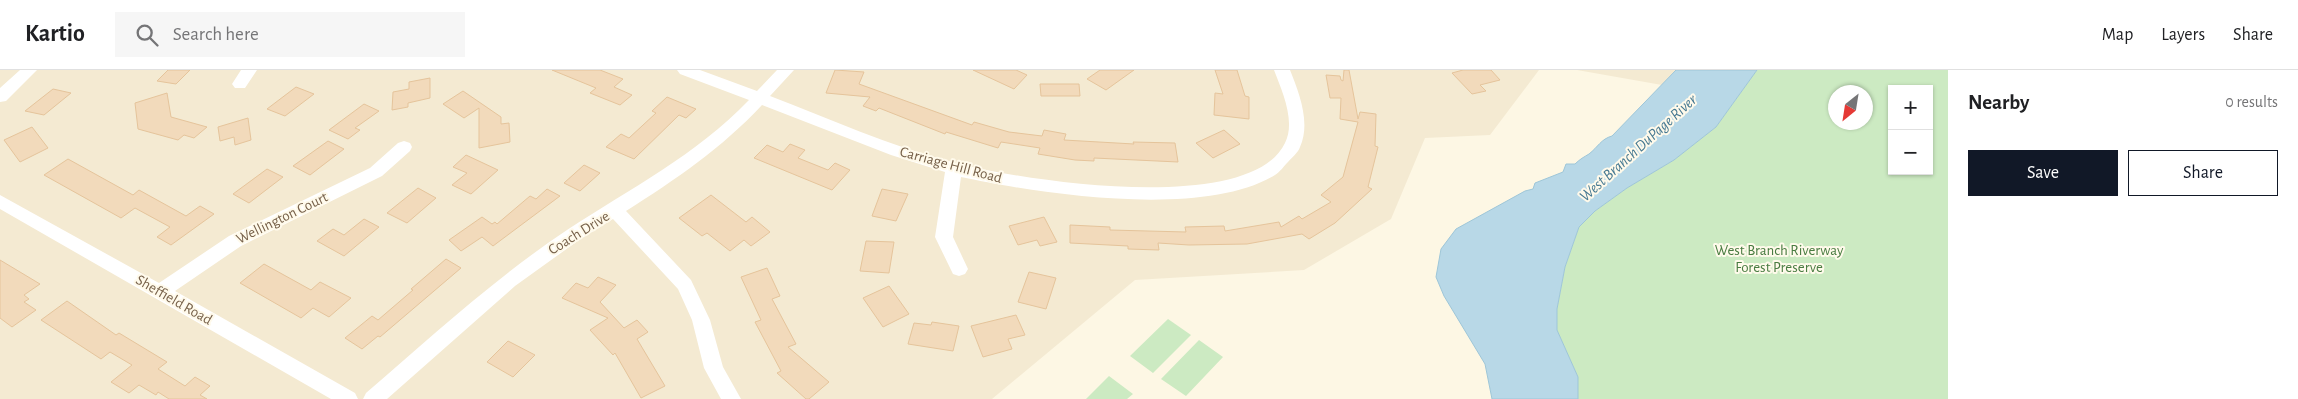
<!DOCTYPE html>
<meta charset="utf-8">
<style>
body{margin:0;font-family:"Alegreya Sans",sans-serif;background:#f6f6f6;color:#202124}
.controls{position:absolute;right:15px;top:15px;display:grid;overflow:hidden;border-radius:0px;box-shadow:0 1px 4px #0004}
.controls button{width:45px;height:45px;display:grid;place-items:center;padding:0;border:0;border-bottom:1px solid #e0e0e0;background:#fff;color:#202124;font:25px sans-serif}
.compass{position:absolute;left:1828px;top:15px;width:45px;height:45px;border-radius:50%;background:#fff;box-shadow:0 1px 4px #0004;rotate:210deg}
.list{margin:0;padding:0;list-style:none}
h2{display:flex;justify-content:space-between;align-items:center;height:65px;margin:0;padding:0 20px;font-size:21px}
h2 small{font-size:16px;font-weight:400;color:#757577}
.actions{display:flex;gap:10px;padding:15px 20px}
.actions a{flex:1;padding:11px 0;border:1px solid #111827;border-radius:0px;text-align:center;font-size:18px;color:#111827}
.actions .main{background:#111827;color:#fff}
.icon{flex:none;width:28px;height:28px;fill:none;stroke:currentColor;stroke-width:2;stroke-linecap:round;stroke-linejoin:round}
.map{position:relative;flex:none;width:1948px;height:329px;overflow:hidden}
header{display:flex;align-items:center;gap:30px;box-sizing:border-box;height:70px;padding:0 25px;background:#fff;border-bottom:1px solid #e0e0e0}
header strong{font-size:24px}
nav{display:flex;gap:28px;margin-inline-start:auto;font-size:18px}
.search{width:350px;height:45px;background:#f6f6f6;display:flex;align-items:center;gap:12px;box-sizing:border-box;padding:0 18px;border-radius:0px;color:#757577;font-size:19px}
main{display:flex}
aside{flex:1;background:#fff}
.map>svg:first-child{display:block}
.residential{fill:#f4ead2}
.green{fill:#cceac2;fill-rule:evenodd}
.water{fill:#b8d8e7;stroke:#9ec6d8}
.building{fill:#f2dabb;stroke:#e5c49b}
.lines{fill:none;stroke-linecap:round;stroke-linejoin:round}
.minor{fill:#fff;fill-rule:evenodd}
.labels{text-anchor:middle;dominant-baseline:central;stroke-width:4;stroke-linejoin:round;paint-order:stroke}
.street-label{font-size:15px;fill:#766049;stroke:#fffaeb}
.park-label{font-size:15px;fill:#497c41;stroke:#fffaeb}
.water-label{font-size:16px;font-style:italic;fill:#457891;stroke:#fffaeb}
</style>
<header>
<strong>Kartio</strong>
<div class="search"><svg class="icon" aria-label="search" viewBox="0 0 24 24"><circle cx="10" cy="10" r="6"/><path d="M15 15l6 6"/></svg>Search here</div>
<nav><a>Map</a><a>Layers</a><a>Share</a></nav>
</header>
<main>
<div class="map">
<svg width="1948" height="329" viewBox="0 0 1948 329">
<rect width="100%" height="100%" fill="#fdf7e4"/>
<!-- residential -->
<path class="residential" d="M0,0H1539L1490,65L1425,68L1391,149L1304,200L1135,210L992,329H0Z
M1577,0H1676L1662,15Z"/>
<!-- green -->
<path class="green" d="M1757,0H1948V329H1578V307L1557,260V239L1565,197L1579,157L1595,141L1627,118L1674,90L1716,57ZM1892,19H1929V101H1892ZM1836,22H1866V52H1836Z
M1168,249L1191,265L1153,303L1130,286Z
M1199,270L1223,287L1186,326L1161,309Z
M1109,306L1133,324L1127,329H1086Z"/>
<!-- water -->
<path class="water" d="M1676,0H1757L1716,57L1674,90L1627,118L1595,141L1579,157L1565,197L1557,239V260L1578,307V329H1492L1485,294L1444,226L1436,207L1441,179L1456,159L1525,121L1533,119L1535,113L1563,102L1566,94H1575C1580,89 1584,87 1589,84C1598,77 1601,69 1612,66Z"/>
<!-- building -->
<path class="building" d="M168,0H190L176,14L157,11Z
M552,0H600L623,9L614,17L632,25L620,35L590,23L596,18Z
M835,0L864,2L859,14L972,55L974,52L1009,62L1042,66L1044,60L1066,64L1064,70L1134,74L1133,72L1175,73L1178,92L1094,88V91L1075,90L1038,84L1040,78L1001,72L998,78L946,62L945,64L879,38L876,41L863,36L870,27L826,23Z
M973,0H1016L1027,5L1014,19Z
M1100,0H1134L1106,20L1087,9Z
M1215,0H1237L1245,26L1249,27V49L1214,45L1215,23L1223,24Z
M1344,0H1349L1358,49L1360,42L1376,44L1375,76L1378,77L1368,117L1372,119L1335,153L1309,169L1302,164L1247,174L1189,175L1158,173L1159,180L1128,179V176L1070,173V155L1110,157V160L1186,162L1185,157L1224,156L1225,161L1279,152L1281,157L1299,146L1302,149L1331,132L1321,125L1343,107L1358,52L1340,49L1341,28H1330L1326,5L1340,6L1341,10L1343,11Z
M1463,0H1491L1500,10L1480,15L1486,21L1472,24L1452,3Z
M430,8V28L408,33V37L392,40L393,22L409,19V12Z
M1040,14H1079L1080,26H1041Z
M296,17L314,24L285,46L267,39Z
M53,19L71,23L44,45L25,41Z
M463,21L501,47V54L509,53L510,72L479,78V38L464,48L443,34Z
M167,23L171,47L207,57L194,68L184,65L178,70L138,59L135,33Z
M667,27L696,39L686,48L679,45L634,89L606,77L621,64L629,68L656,43L652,41Z
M364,34L379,41L355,58L360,60L348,69L329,60Z
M248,48L251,70L235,75L234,67L220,71L218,57Z
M32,57L48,78L20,92L4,70Z
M1224,60L1240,74L1213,88L1196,73Z
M328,71L344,79L310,105L293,96Z
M790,74L805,80L798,88L828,100L835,93L850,100L832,120L754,88L767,75L783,82Z
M466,85L498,100L471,124L452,115L467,103L453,97Z
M68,89L133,125L139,120L186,146L200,136L214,144L171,175L157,167L170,157L135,138L121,148L44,105Z
M584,95L600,103L580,121L564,113Z
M267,99L283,107L249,133L233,124Z
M418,118L436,128L407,153L387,143Z
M547,119L560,126L493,176L482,167L461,181L449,170L482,147L492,154L495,152L497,154L530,126L536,129Z
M882,119L908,124L896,151L872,146Z
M711,125L746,152L752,147L770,162L751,176L744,170L730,181L707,163L702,166L679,148Z
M1044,147L1057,172L1040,176L1037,170L1018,175L1009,156Z
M364,149L379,157L344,186L317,171L333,159L344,165Z
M866,171L894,172L889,203L860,201Z
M446,189L461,198L380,267L378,266L362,279L345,268L372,246L378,250L413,220L411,219Z
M0,190L40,214L24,225L29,229L24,232L36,240L12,257L0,248Z
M264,194L311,220L320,212L351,228L329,247L313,238L301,248L240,213Z
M767,198L780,226L772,229L796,274L788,277L829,312L809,329H806L777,303L781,301L755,252L761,250L741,207Z
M1029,202L1056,208L1046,239L1018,232Z
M598,207L616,215L600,232L624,258L637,250L648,262L637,269L665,316L641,328L615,283L613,285L590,260L608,248L562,228L576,213L588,218Z
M889,216L909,244L883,257L863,228Z
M67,231L116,265L119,263L167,292L158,299L185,316L195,307L210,316L200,325L207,329H169L158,322L156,325L139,315L129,323L111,312L132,295L110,282L101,289L41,250Z
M1016,245L1025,265L1008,269L1012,279L983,287L971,256Z
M932,252L959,256L953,281L908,274L914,253L931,255Z
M508,271L535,285L513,307L487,292Z"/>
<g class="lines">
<!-- minor -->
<path class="minor" d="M20,0H37L6,31L0,32V18Z
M241,0H257L245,18H235L232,14Z
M677,0H700L757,21L777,0H794L770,26C830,49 890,76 952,92C1017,110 1250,147 1285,73C1296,51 1282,21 1274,0H1290C1299,23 1311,52 1300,77C1298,83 1292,87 1288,92C1284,96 1280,102 1275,105C1203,149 1041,124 961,107L953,167L968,199L965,204L959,206L953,204L935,167L945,102L891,85L762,35C722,78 675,110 626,141L691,210L710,250L723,297L741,329H721L704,298L692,250L678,219L613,149L579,170L515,216L387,329H363L366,323C431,267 495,208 567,160C631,118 695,86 749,30L680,4Z
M404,71L410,73L412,77L410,81L382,106L241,176L175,221L355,323L358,329H331L0,139V125L159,213L229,166L370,98L398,73Z"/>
</g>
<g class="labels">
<!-- street labels -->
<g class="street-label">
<text transform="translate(951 95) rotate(15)">Carriage Hill Road</text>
<text transform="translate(282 148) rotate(-26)">Wellington Court</text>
<text transform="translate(579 163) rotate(-32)">Coach Drive</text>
<text transform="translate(174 230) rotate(30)">Sheffield Road</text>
</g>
<!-- park labels -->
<g class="park-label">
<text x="1779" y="180">West Branch Riverway<tspan x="1779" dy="17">Forest Preserve</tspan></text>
</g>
<!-- water labels -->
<g class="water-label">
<text transform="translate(1638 78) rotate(-42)">West Branch DuPage River</text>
</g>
</g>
</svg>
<div class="controls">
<button>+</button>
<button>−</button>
</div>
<svg class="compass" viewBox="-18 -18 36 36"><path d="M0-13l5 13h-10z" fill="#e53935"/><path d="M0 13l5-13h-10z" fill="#757577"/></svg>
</div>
<aside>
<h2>Nearby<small>0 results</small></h2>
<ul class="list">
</ul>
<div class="actions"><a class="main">Save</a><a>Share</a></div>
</aside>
</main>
